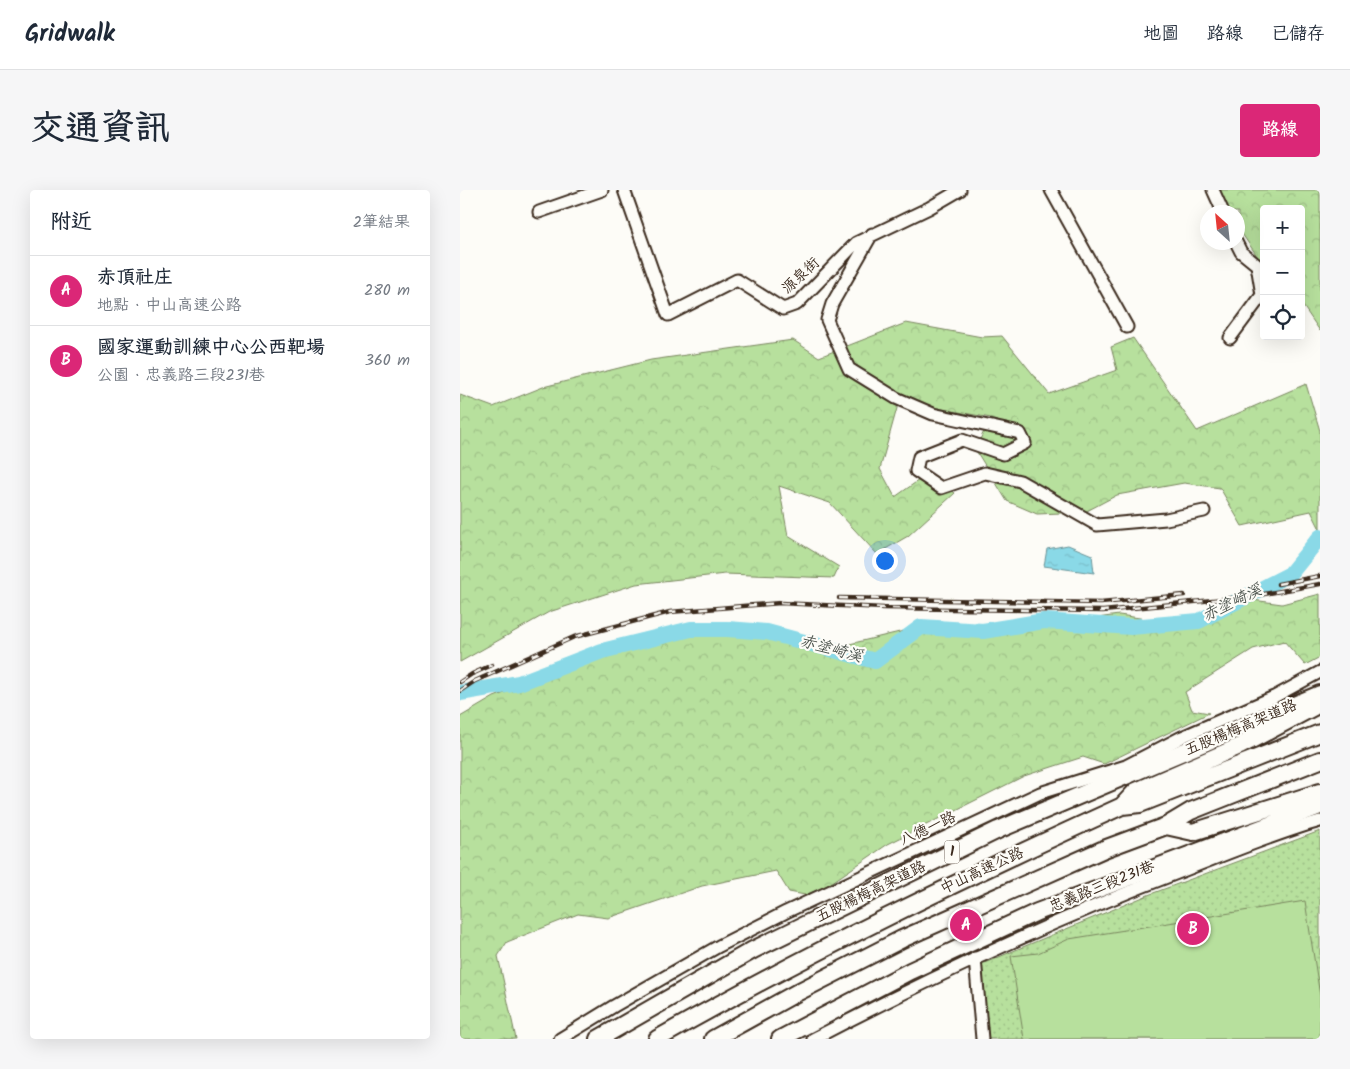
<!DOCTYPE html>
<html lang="zh-TW">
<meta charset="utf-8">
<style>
body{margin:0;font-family:Kalam,"LXGW WenKai TC",sans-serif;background:#f6f6f7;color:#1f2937}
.controls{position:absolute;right:15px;top:15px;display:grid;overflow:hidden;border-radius:5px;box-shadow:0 5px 20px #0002}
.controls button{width:45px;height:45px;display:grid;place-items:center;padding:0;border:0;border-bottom:1px solid #e0e1e3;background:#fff;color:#1f2937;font:25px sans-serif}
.compass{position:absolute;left:740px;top:15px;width:45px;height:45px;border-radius:50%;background:#fff;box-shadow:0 5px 20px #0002;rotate:333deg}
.you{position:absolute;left:424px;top:370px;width:18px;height:18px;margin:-12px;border:4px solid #fff;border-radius:50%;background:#1a73e8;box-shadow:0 0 0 8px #1a73e833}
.badge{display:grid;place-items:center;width:32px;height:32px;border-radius:50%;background:#db2777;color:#fff;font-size:16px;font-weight:700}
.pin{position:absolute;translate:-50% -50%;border:2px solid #fff;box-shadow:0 1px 5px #0006}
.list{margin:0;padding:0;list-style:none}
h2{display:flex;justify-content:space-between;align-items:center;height:65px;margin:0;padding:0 20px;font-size:21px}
h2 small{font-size:16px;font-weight:400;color:#747a83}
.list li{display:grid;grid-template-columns:32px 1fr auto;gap:15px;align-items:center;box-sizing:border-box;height:70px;padding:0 20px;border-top:1px solid #e0e1e3}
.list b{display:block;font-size:19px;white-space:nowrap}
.list p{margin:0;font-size:16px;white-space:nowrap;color:#747a83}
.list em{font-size:16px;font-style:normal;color:#747a83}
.icon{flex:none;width:28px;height:28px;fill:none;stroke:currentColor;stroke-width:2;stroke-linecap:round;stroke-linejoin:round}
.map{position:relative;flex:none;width:860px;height:849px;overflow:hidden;border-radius:5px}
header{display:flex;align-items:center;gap:30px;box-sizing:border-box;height:70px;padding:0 25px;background:#fff;border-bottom:1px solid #e0e1e3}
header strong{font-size:24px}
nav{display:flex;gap:28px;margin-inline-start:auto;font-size:18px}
.intro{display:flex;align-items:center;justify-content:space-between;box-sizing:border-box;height:120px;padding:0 30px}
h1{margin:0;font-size:35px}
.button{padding:12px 22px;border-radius:5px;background:#db2777;color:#fff;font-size:18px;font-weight:700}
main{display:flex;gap:30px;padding:0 30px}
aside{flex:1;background:#fff;border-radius:5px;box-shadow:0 5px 20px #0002}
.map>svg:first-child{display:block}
.forest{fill:url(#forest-crowns);stroke:#79855e}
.park{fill:url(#park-dots);stroke:#79855e}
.garden{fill:#b7e09d;stroke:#79855e}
.water{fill:url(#water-ripples);stroke:#6a9397}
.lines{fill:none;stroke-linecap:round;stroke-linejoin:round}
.river{stroke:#8ad9e7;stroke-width:16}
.minor-casing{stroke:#3b2a1e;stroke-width:15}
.highway-casing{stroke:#3b2a1e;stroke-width:20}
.minor{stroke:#fdfcf7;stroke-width:11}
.highway{stroke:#fdfcf7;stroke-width:16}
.rail-casing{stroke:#3b2a1e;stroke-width:4.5}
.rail{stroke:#fdfcf7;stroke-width:2.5;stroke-dasharray:8;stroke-linecap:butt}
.labels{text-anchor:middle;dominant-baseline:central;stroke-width:4.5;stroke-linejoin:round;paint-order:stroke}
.shield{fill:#fdfcf7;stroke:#75695f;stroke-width:1}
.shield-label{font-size:14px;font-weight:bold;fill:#3b2a1e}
.street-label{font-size:15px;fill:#3b2a1e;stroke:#fdfcf7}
.water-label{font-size:16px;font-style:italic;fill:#4f5650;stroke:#fdfcf7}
</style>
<header>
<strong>Gridwalk</strong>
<nav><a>地圖</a><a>路線</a><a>已儲存</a></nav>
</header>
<div class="intro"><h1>交通資訊</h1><a class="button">路線</a></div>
<main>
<aside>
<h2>附近<small>2筆結果</small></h2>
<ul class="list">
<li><span class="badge">A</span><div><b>赤頂社庄</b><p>地點 · 中山高速公路</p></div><em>280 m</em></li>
<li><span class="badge">B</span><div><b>國家運動訓練中心公西靶場</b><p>公園 · 忠義路三段231巷</p></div><em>360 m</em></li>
</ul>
</aside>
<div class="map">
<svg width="860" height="849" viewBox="0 0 860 849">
<defs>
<pattern id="forest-crowns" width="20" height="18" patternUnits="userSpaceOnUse" patternTransform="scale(1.25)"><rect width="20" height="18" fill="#b7e09d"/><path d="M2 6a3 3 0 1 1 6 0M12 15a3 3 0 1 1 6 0" fill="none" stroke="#9ec087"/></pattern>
<pattern id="park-dots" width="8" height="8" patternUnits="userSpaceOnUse" patternTransform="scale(1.25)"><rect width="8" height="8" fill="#b7e09d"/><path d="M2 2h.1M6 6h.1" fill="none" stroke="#9ec087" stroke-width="1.8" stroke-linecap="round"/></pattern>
<pattern id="water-ripples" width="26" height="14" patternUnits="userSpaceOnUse" patternTransform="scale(1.25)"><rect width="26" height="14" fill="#8ad9e7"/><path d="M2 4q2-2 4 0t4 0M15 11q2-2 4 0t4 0" fill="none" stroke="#78bac6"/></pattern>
</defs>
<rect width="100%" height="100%" fill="#fdfcf7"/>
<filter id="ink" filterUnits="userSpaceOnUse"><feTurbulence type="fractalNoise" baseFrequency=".02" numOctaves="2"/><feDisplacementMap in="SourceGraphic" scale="10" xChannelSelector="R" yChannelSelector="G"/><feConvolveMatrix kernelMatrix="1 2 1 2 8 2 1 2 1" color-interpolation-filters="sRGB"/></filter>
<g filter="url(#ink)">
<!-- forest -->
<path class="forest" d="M757,0H860V141L841,113V19H804V76L778,38V22H767Z
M446,133L522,147L542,146L589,204L657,180L651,157L673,148L737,241L846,194L860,241V339L851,321L782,336L760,298L724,293L657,305L625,322L577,324L547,311L515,259L531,228L439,211L420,279L435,307L469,283L495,303L448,346L417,364L370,313L319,296L328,346L379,377L374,388L265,384L176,394L89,422L0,472V205L33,217L83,197L191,170L333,150L359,167Z
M860,404V467L845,475L824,451L793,459L725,502L732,520L749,523L644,574L623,567L564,586L428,654L365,697L345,705L329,702L316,681L242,696L148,728L118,724L47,752L38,766L56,849H0V527L34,507L150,463L262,437L377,457L448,440L576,436L659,425L735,436L778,408L822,414Z"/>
<!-- park -->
<path class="park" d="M860,641V849H528L522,774L688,705Z"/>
<!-- garden -->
<path class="garden" d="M845,711L860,806V849H564L551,766L578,763L609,749Z"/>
<!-- water -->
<path class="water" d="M608,355L632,365L634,383L584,376L587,359Z"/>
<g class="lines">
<!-- river -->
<path class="river" d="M0,503L59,493L142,461L231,439H267L307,442L415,471L461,437L523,441L584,431L671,437L739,431L830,384L860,347"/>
<!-- minor casing -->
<g class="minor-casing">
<path id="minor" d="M164,0L208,125L277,90L323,119L337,114L396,53L469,18L500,0
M591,0L667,137
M753,0L763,22
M79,22L142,0
M412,44L372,114L367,130L389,179L436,208L473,224L560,243L565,253L543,264L502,250L459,267L456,281L481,298L525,283L560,291L637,335L706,329L744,321
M770,148L802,105L797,75L781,62L776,52
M515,768L522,849
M100,849L154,816L259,756L326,722L580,603L666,576L722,547L814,507L860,482
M353,849C474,786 598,728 725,680C769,663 814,644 860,631"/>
</g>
<!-- highway casing -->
<g class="highway-casing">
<path id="highway" d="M662,616L676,601L780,556L854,517
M706,636L733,642L860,602
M138,849L293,760L538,640L860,504
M197,849C348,763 504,688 662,616L680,614L860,543
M253,849L338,802L442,749L644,659L706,636L731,621L860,570
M320,849L450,781L577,722L860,616"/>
</g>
<!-- minor -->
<use href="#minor" class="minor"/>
<!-- highway -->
<use href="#highway" class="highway"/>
<!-- rail casing -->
<g class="rail-casing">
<path id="rail" d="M818,394L860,386
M379,408L641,413L724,405
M0,492L12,484L32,475
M0,501L15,491L114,447L210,422L320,413L424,418L643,421L793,406L860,394"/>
</g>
<!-- rail -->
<use href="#rail" class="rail"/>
</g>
</g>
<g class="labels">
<!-- shield labels -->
<rect class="shield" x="484.5" y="650.5" width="15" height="23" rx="4"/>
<g class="shield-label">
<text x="492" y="662">1</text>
</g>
<!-- street labels -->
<g class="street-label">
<text transform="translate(341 86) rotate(-43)">源泉街</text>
<text transform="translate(781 538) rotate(-23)">五股楊梅高架道路</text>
<text transform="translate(468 639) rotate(-25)">八德一路</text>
<text transform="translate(522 681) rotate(-25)">中山高速公路</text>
<text transform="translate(642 697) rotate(-22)">忠義路三段231巷</text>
<text transform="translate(411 702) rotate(-26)">五股楊梅高架道路</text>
</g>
<!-- water labels -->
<g class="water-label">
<text transform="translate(772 413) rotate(-26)">赤塗崎溪</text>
<text transform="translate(371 459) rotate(15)">赤塗崎溪</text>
</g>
</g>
</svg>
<div class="controls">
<button>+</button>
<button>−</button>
<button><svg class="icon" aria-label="locate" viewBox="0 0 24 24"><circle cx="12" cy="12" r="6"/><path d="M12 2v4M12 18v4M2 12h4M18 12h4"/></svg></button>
</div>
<svg class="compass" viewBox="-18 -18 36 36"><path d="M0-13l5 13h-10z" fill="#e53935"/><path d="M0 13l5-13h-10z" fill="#747a83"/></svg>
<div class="you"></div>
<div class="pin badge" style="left:506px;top:735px">A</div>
<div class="pin badge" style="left:733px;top:739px">B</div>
</div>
</main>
